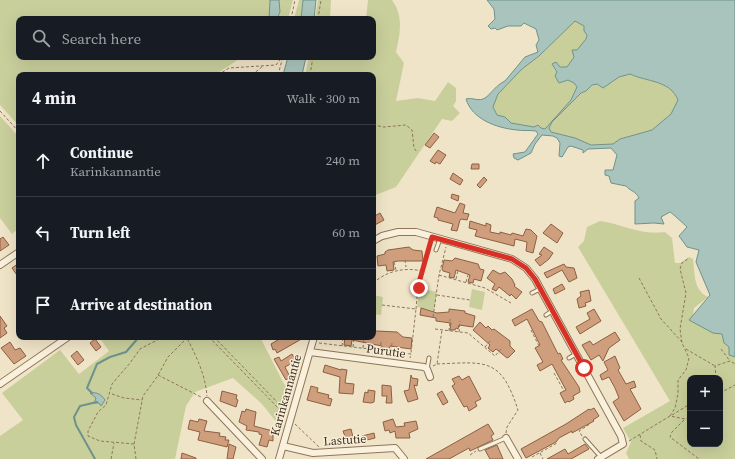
<!DOCTYPE html>
<meta charset="utf-8">
<style>
body{margin:0;font-family:"Source Serif 4",serif;background:#242831;color:#f1f3f6}
.controls{position:absolute;right:12px;bottom:12px;display:grid;overflow:hidden;border-radius:8px;box-shadow:0 4px 16px #0002}
.controls button{width:36px;height:36px;display:grid;place-items:center;padding:0;border:0;border-bottom:1px solid #363941;background:#171b24;color:#f1f3f6;font:20px sans-serif}
.stop{position:absolute;width:12px;height:12px;margin:-9px;border:3px solid #d93025;border-radius:50%;background:#fff}
.stop.end{background:#d93025;border-color:#fff;box-shadow:0 1px 4px #0008}
.list{margin:0;padding:0;list-style:none}
h2{display:flex;justify-content:space-between;align-items:center;height:52px;margin:0;padding:0 16px;font-size:17px}
h2 small{font-size:13px;font-weight:400;color:#9ea1a6}
.list li{display:grid;grid-template-columns:26px 1fr auto;gap:12px;align-items:center;box-sizing:border-box;height:72px;padding:0 16px;border-top:1px solid #363941}
.list b{display:block;font-size:15px;white-space:nowrap}
.list p{margin:0;font-size:13px;white-space:nowrap;color:#9ea1a6}
.list em{font-size:13px;font-style:normal;color:#9ea1a6}
.icon{flex:none;width:22px;height:22px;fill:none;stroke:currentColor;stroke-width:2;stroke-linecap:round;stroke-linejoin:round}
.map{position:relative;flex:none;width:735px;height:459px;overflow:hidden}
.search{position:absolute;background:#171b24;box-shadow:0 4px 16px #0002;left:16px;top:16px;width:360px;height:44px;display:flex;align-items:center;gap:10px;box-sizing:border-box;padding:0 14px;border-radius:8px;color:#9ea1a6;font-size:15px}
.panel{position:absolute;background:#171b24;box-shadow:0 4px 16px #0002;left:16px;top:72px;width:360px;height:268px;border-radius:8px}
.map>svg:first-child{display:block}
.green{fill:#c9cf9b;fill-rule:evenodd}
.water{fill:#a9c4bc;stroke:#6f938a;fill-rule:evenodd}
.lines{fill:none;stroke-linecap:round;stroke-linejoin:round}
.stream{stroke:#6f938a;stroke-width:2}
.building{fill:#cf9f7d;stroke:#8d5f41}
.lane-casing{stroke:#8d765c;stroke-width:5}
.street-casing{stroke:#8d765c;stroke-width:8}
.path{stroke:#8d765c;stroke-width:1;stroke-dasharray:3 2;stroke-linecap:butt}
.lane{stroke:#faf1dc;stroke-width:3}
.street{stroke:#faf1dc;stroke-width:6}
.route{stroke:#d93025;stroke-width:5}
.labels{text-anchor:middle;dominant-baseline:central;stroke-width:3;stroke-linejoin:round;paint-order:stroke}
.street-label{font-size:12px;fill:#3d2e20;stroke:#f7eed8}
</style>
<div class="map">
<svg width="735" height="459" viewBox="0 0 735 459">
<rect width="100%" height="100%" fill="#f0e4c8"/>
<!-- green -->
<path class="green" d="M0,0H270L269,19H19V57H242L215,75H19V126L0,105Z
M279,0H293L288,19H277L280,12Z
M299,0H303L301,19H294Z
M318,0H331L330,19H315Z
M368,0H392C404,17 400,33 396,52L404,63L396,101L418,98L435,101L448,82L456,88V101L453,106L460,113L452,121L442,119L396,187L373,196V75H305L309,57H373V19H366Z
M575,21C584,22 587,31 586,39L567,67H553L557,72L559,83L568,80L574,83L577,88L571,100L545,129L541,128L538,125L534,127L510,123L505,117L497,115L493,107L498,94L522,69L539,56Z
M630,74C648,82 670,80 678,100L671,114L652,130L620,139L613,144L591,145L575,138L551,132L549,128L552,122L581,93L586,91L592,85L597,84L603,88L619,77Z
M0,116L19,137V228L12,234L0,218Z
M600,221C626,225 638,235 665,232L672,238L675,263H680L689,257L693,259C695,273 693,290 708,297L694,308L693,315L690,320L713,332L722,334L729,347V355L735,357V459H629L626,453L631,442L623,428L670,401L578,247L584,241L587,227ZM690,378H720V444H690Z
M419,288L437,292L434,311L417,307Z
M472,289L485,292L482,310L469,307Z
M373,295L383,297L381,315L373,314Z
M99,337H260L284,384L292,387L281,428L262,404L233,378L195,392L186,406L175,459H0V436L23,420L2,393L60,350L79,374L109,351Z"/>
<!-- water -->
<path class="water" d="M270,0H279L280,12L277,19H269Z
M303,0H316L314,19H301Z
M487,0H735V357L729,355V347L724,343L722,334L713,333L689,320L710,295L696,262L699,250L687,247L679,236L687,227C685,225 672,213 670,212L661,217L664,224L654,223L635,224V201L639,198C636,191 630,191 626,186L611,183L609,176L605,175V170H613L617,155L611,148L588,149L583,153V150L571,146L568,147L562,157L559,156L560,143L557,138L553,136L542,135L535,144L531,153L518,160L514,158L513,154L525,152L538,134L536,131C529,130 523,131 517,130C496,128 472,119 466,99C472,97 479,102 485,98C492,93 496,85 505,81L525,57L538,52L536,45L539,40L536,29L524,23L521,26H508L497,30L495,28L491,29L488,26L495,19L494,9ZM575,21L584,26V31L587,35L586,39L577,50H572L574,57L567,67H560L556,62L552,64L557,72L555,76L559,83L568,80L574,83L577,87L571,100L545,129L541,128L538,125L534,127L511,123L505,117L497,115L493,107L498,94L522,69L539,56ZM630,74C647,82 670,80 678,100L671,114L652,130L620,139L613,144L591,145L575,138L551,132L549,128L552,122L581,93L586,91L592,85L597,84L603,88L619,77Z
M288,57H306L302,75H283Z
M90,393C97,392 101,394 105,400L101,406L99,403H94L96,398Z"/>
<g class="lines">
<!-- stream -->
<path class="stream" d="M92,393L87,388L97,364L110,357L126,352L139,337
M95,459L76,425L74,417L80,406L97,402"/>
</g>
<!-- building -->
<path class="building" d="M434,133L439,137L430,148L425,145Z
M438,150L446,155L440,164L436,162L435,164L430,161Z
M472,164H479V169H471Z
M453,173L463,180L460,185L450,179Z
M484,177L487,180L480,188L477,185Z
M452,194L459,196L458,201L451,198Z
M460,203L465,205L463,213L469,214L467,220L461,219L460,220L457,231L451,230L453,224L438,220V218L434,217L437,207L455,213Z
M380,213L384,220L373,226V217Z
M470,221L486,226V223L491,225L490,232L500,234V232L511,235L512,233L523,236L526,229L531,230L537,236L533,253L526,251L527,242L515,239L514,246L475,236L477,230L469,228Z
M551,224L563,233L557,243L543,233Z
M3,237L9,245L0,251V239Z
M409,247L413,250L422,251L423,261H398L393,262L394,270L387,271L386,265L378,266L377,256L385,254V252L388,250Z
M544,247L553,253L549,259L540,266L535,260L542,255L539,254Z
M455,258L478,264L480,269L484,270L481,281L474,279L473,283L468,282L470,275L456,270L454,278L449,277L450,273L443,271L442,269L444,260L452,261Z
M19,263V278L12,268Z
M564,264L566,267L574,268L577,278L569,282L562,270L547,278L544,273Z
M493,270L500,274L505,272L512,279L515,285L514,286L522,292L516,299L511,294L510,296L499,287L496,291L492,289L495,284L487,278Z
M562,284L565,289L555,294L553,289Z
M589,290L591,301L585,303L586,306L579,308L577,299L581,296L580,292Z
M421,308L437,313L449,312V309L465,311V313L475,316L473,327L459,325L458,329L456,328L455,330H450L451,323L436,321V318L420,315Z
M532,309L539,321L542,322L558,354L560,353L563,359L561,360L579,387L580,392L573,396L574,399L569,402L568,401L565,403L560,393L566,390L552,364L540,371L537,365L543,362L535,348L540,345L527,319L515,326L512,320Z
M594,309L601,321L580,334L576,327L590,319L587,313Z
M0,316L7,326L4,328L7,333L0,338Z
M480,322L486,328L488,326L492,330L494,329L510,341V346L515,351L509,357L507,358L496,349L493,352L488,348L490,345L473,330Z
M377,331L397,332L403,337L412,338L411,349L390,346L389,350L382,349V346L352,340L351,346L344,345L345,337H373V332Z
M615,332L620,340L609,348L603,361L599,355L591,360L582,345L590,341L593,345Z
M283,337H305L277,353L275,349L273,350L271,344Z
M95,339L101,347L96,351L90,343Z
M10,342L15,350L20,348L26,356L14,364L1,348Z
M77,351L84,360L78,365L71,356Z
M292,354L296,361L285,367L290,377L286,380L274,359L279,357L281,361Z
M615,356L620,368L618,370L626,384L634,381L636,387L630,389L641,409L624,421L613,402L619,398L615,388L609,377L602,380L600,375L608,370L604,362Z
M325,365L341,370V369L347,370L345,383L354,384L353,394L339,393L340,377L323,372Z
M411,375L412,378L418,379L417,386L414,385L418,399L408,402L404,391L409,390Z
M459,376L462,380L469,376L481,399L475,402L477,406L469,411L467,406L464,407L452,386L455,384L452,379Z
M382,385L391,386L392,403H386L387,396H382Z
M311,386L318,388L317,392L329,395L328,398L332,399L330,406L307,400Z
M368,390L375,391L374,402L371,403L363,402L365,392L368,393Z
M222,391L237,395L236,399L238,400L236,407L220,401Z
M442,391L448,402L443,405L437,394Z
M594,408L599,416L593,420L594,421L572,433V431L559,438L556,442L526,458L521,449L566,424L589,409L590,410Z
M246,409L256,412L254,426L273,431V441L269,440L267,447L259,445L262,435L259,434V432L246,430L247,426L239,422L242,411L245,412Z
M199,419L207,421L204,431L220,433L219,436L226,437L225,440H229L227,447L198,440L200,432L188,429L190,420L198,422Z
M393,419L396,427L405,426L404,423L416,421L418,429L409,433L410,438H396L395,431L390,433L389,430L385,431L383,422Z
M488,424L494,434L491,436L493,440L470,451L469,448L449,459H426Z
M351,429L353,437L346,439L343,431Z
M374,433L375,438L363,441L362,436Z
M229,444L236,447L233,459H227Z
M585,444L589,449L571,459H547L565,449L568,454Z
M497,445L503,459H490L485,450Z
M182,453L196,458V459H181Z"/>
<g class="lines">
<!-- lane casing -->
<g class="lane-casing">
<path id="lane" d="M436,250L440,239
M532,293L540,289
M546,315L552,311
M569,358L576,354
M427,369L429,358
M585,439L601,457
M480,449L506,438"/>
</g>
<!-- street casing -->
<g class="street-casing">
<path id="street" d="M373,241L382,236L398,232H416L512,259L526,268L535,279L621,436L623,444L598,459
M0,265L19,252
M310,352L424,367L427,369L430,377
M0,384L68,337
M207,401L262,459
M506,438L518,459
M283,446L313,453L395,448L404,459
M279,459L314,337"/>
</g>
<!-- path -->
<path class="path" d="M291,19L295,0
M318,19L321,0
M218,75L229,68L276,65L282,57
M252,75L263,66
M278,75L282,60
M310,75L313,57
M0,111L19,132
M373,125L384,127L406,125L412,130L414,148L417,152
M405,260L406,267
M394,262L396,270
M439,275L485,288L511,303
M639,278L661,319L682,342
M456,279L458,270
M466,282L468,275
M373,283C387,271 404,267 422,271
M437,295L470,300
M382,305L416,309L411,353
M416,309L418,286L430,242
M433,317L439,275L446,247
M435,329L468,333L495,356L501,349
M531,330L539,346
M449,331L450,319
M459,332L460,321
M178,337L187,338C197,358 205,374 207,396
M209,337L285,415
M214,337L278,403L288,404
M319,343L411,354L410,358
M342,346L343,337
M353,347L354,337
M485,347L491,340
M363,348L364,337
M686,349L715,366
M721,349L730,361
M380,350L381,342
M391,351L392,343
M437,364C486,362 501,357 518,410L507,427L506,433
M433,366L437,364L442,330
M554,373L564,391
M158,375L201,397
M716,378L715,366L730,361L735,364
M720,393L735,385
M112,394L124,398L142,400
M672,415L690,404
M670,416L675,408L678,394V380L686,370L689,358L682,343L680,329L686,293L680,269L682,263L689,258
M684,420L672,432L670,437L699,459
M295,424L319,447
M640,435L641,441L655,450L657,459
M582,436L579,431L590,424
M629,441L670,416L685,419L690,417
M134,444L100,441L88,436V431L98,412L106,405L112,384L130,363L140,349L163,337
M540,453L543,459
M470,455L476,451
M532,457L557,443
M111,459L114,443
M136,459L134,444L143,396L157,377L168,357L188,337"/>
<!-- lane -->
<use href="#lane" class="lane"/>
<!-- street -->
<use href="#street" class="street"/>
</g>
<g class="lines">
<!-- route -->
<path class="route" d="M419,288L418,286L432,237L512,259L526,268L535,279L584,368"/>
</g>
<g class="labels">
<!-- street labels -->
<g class="street-label">
<text transform="translate(386 351) rotate(8)">Purutie</text>
<text transform="translate(286 395) rotate(-74)">Karinkannantie</text>
<text transform="translate(345 440) rotate(-4)">Lastutie</text>
</g>
</g>
</svg>
<div class="controls">
<button>+</button>
<button>−</button>
</div>
<div class="stop" style="left:584px;top:368px"></div>
<div class="stop end" style="left:419px;top:288px"></div>
<div class="search"><svg class="icon" aria-label="search" viewBox="0 0 24 24"><circle cx="10" cy="10" r="6"/><path d="M15 15l6 6"/></svg>Search here</div>
<section class="panel">
<h2>4 min<small>Walk · 300 m</small></h2>
<ul class="list">
<li><svg class="icon" aria-label="ahead" viewBox="0 0 24 24"><path d="M12 20V5M6 11l6-6 6 6"/></svg><div><b>Continue</b><p>Karinkannantie</p></div><em>240 m</em></li>
<li><svg class="icon" aria-label="left" viewBox="0 0 24 24"><path d="M17 20v-9H6M10 6l-5 5 5 5"/></svg><div><b>Turn left</b></div><em>60 m</em></li>
<li><svg class="icon" aria-label="arrive" viewBox="0 0 24 24"><path d="M6 21V4h12l-3 4 3 4H6"/></svg><div><b>Arrive at destination</b></div></li>
</ul>
</section>
</div>
